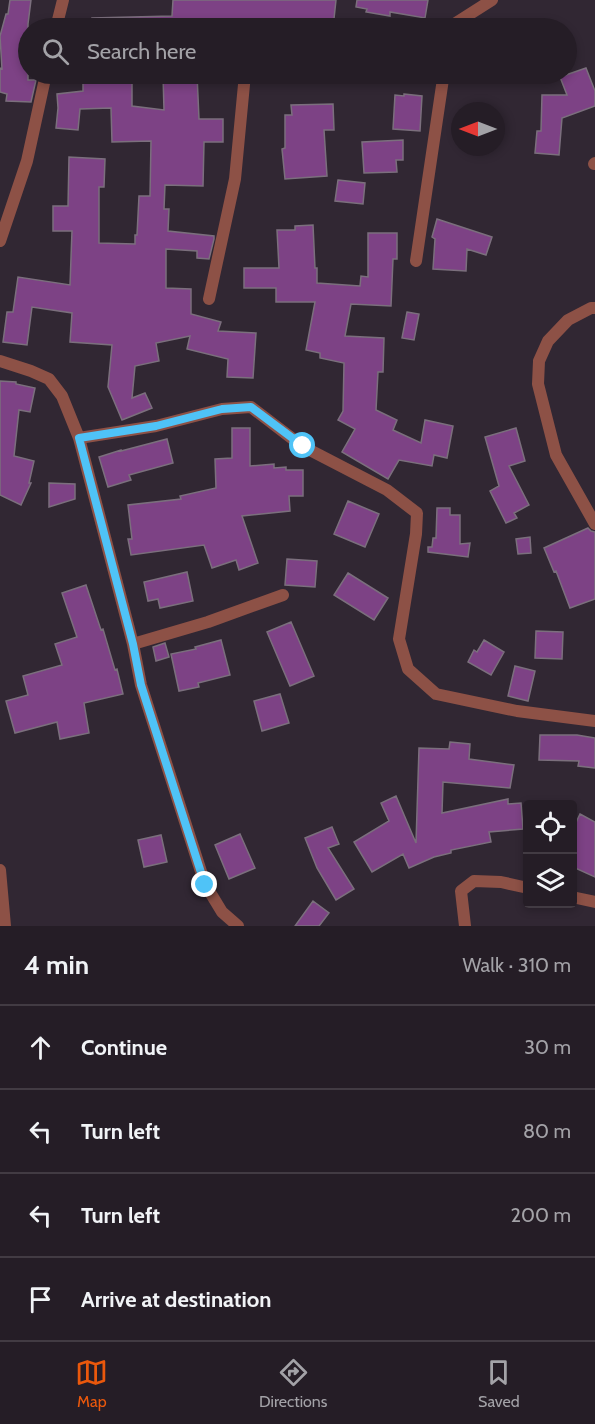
<!DOCTYPE html>
<meta charset="utf-8">
<style>
body{margin:0;font-family:Cabin,sans-serif;background:#2d262e;color:#f1f3f6}
.controls{position:absolute;right:18px;bottom:18px;display:grid;overflow:hidden;border-radius:6px;box-shadow:0 3px 9px #0003}
.controls button{width:54px;height:54px;display:grid;place-items:center;padding:0;border:0;border-bottom:2px solid #423b43;background:#251d26;color:#f1f3f6;font:30px sans-serif}
.compass{position:absolute;left:451px;top:102px;width:54px;height:54px;border-radius:50%;background:#251d26;box-shadow:0 3px 9px #0003;rotate:270deg}
.stop{position:absolute;width:18px;height:18px;margin:-14px;border:4px solid #4fc3f7;border-radius:50%;background:#fff}
.stop.end{background:#4fc3f7;border-color:#fff;box-shadow:0 2px 6px #0008}
.list{margin:0;padding:0;list-style:none}
h2{display:flex;justify-content:space-between;align-items:center;height:78px;margin:0;padding:0 24px;font-size:26px}
h2 small{font-size:20px;font-weight:400;color:#a3a2a7}
.list li{display:grid;grid-template-columns:39px 1fr auto;gap:18px;align-items:center;box-sizing:border-box;height:84px;padding:0 24px;border-top:2px solid #423b43}
.list b{display:block;font-size:22px;white-space:nowrap}
.list em{font-size:20px;font-style:normal;color:#a3a2a7}
.icon{flex:none;width:33px;height:33px;fill:none;stroke:currentColor;stroke-width:2;stroke-linecap:round;stroke-linejoin:round}
.map{position:relative;flex:none;width:595px;height:926px;overflow:hidden}
.search{position:absolute;background:#251d26;box-shadow:0 3px 9px #0003;left:18px;right:18px;top:18px;height:66px;display:flex;align-items:center;gap:15px;box-sizing:border-box;padding:0 21px;border-radius:33px;color:#a3a2a7;font-size:22px}
.sheet{height:414px;background:#251d26}
nav{display:flex;justify-content:space-around;align-items:center;box-sizing:border-box;height:84px;border-top:2px solid #423b43;background:#251d26;font-size:16px;color:#a3a2a7}
nav a{display:grid;justify-items:center;gap:3px}
nav .on{color:#ea580c}
.map>svg:first-child{display:block}
.building{fill:#7d4285;stroke:#7b6f7d;stroke-width:1.5}
.lines{fill:none;stroke-linecap:round;stroke-linejoin:round}
.street{stroke:#8d5146;stroke-width:12}
.route{stroke:#4fc3f7;stroke-width:8}
</style>
<div class="map">
<svg width="595" height="926" viewBox="0 0 595 926">
<rect width="100%" height="100%" fill="#312733"/>
<!-- building -->
<path class="building" d="M10,0H31L28,24V80H36L31,102L6,101L7,94L0,92V68L2,69L0,36L6,14H8Z
M173,0H336L333,28L288,24V26L268,25V27L241,24L240,28H93L92,18L172,16Z
M357,0H428L425,18L390,12V16L366,12L367,9L356,7Z
M586,68L595,91V106L562,118L559,155L535,153L537,131H541L542,95H567L560,77Z
M197,74L199,119H223V142H204L203,186L165,185L164,209H169L168,231L214,236V239L209,259L197,258V251L166,249V288L191,289V314L221,322L218,331L256,333L253,378L227,377L228,359L187,349L190,336L156,343L159,361L135,366L132,398L145,393L152,408L122,420L108,387L112,345L70,342L72,313L32,307L27,345L3,342L7,312H13L18,277L70,285L72,231H53V206H68L69,157L105,159L104,187H99V243L135,244V235H137L139,196H150L151,141L112,142L111,108L80,109L78,130L56,128L58,108L57,94L83,91V82L132,81V106L164,110L163,76Z
M404,94L422,96L420,131L393,129L395,95L404,96Z
M333,104L334,130H324L327,176L285,179L282,149L285,148V115H292L291,105Z
M403,140V160H396L397,172L364,173L362,142Z
M338,180L365,183L363,204L335,201Z
M437,219L492,237L486,255L467,249L466,271L433,269L435,239L432,237Z
M313,225L315,268H317V283L360,286L361,276L368,277V233H397V259H393L391,306L351,304L345,336L384,338L383,372H378L376,410L397,420L393,430L421,443L425,420L453,426L447,458L434,455L432,466L399,460L388,479L342,452L355,429L338,420L343,411L344,363L320,358V353L306,350L315,302H276V288H244V268H279L277,230H295V226Z
M407,312L419,314L414,340L402,338Z
M0,381L16,382V384L35,388L30,412L19,410L14,456L34,461L29,483H31L21,505L0,495Z
M232,428H250V466L274,464V468L286,467V470H303V496H289L290,511L242,516L258,563L239,570L236,560L212,568L204,545L131,555L128,539H132L128,505L181,499L180,496L216,488L215,459L232,458Z
M516,428L525,461L509,466L529,505L514,513L517,518L506,523L490,491L499,486L485,437Z
M167,439L173,463L129,475L131,480L108,487L99,457L121,450V451Z
M49,483L75,484V499L49,507Z
M348,501L379,514L365,547L334,534Z
M437,508H450V515H460V544L470,543L468,557L428,552V547H432L433,538H436Z
M588,528L591,531L595,532V599L570,608L556,571L554,572L544,548Z
M530,537L531,553L518,554L516,539Z
M287,559L317,561L315,587L285,585Z
M187,572L193,601L160,608L158,599L148,601L144,582Z
M348,573L388,598L374,620L334,595Z
M86,585L101,630L103,629L115,670L117,669L123,694L84,703L89,733L60,739L57,722L15,733L6,701L28,695L23,676L62,665L55,644L77,637L62,593Z
M291,622L314,676L290,686L267,632Z
M536,631L563,632L562,659L535,658Z
M221,640L230,675L198,683L199,687L179,691L171,654L196,649L195,647Z
M484,640L504,652L491,675L468,662L474,650L477,652Z
M165,643L169,657L156,661L153,647Z
M515,666L535,671L528,701L508,696Z
M280,694L289,723L262,731L254,701Z
M540,735H577L595,738V768L578,766L579,761L539,760Z
M450,742L470,744L469,759L514,765L510,788L443,782L442,813L508,799V804L521,803L523,829L489,832L491,842L451,850V853L434,857L409,868L403,854L372,872L354,842L389,821L381,803L396,796L416,843L419,748L449,749Z
M580,814L595,822V877L573,867V829Z
M332,827L339,844L328,848L354,889L336,900L317,868L305,838Z
M240,834L255,868L229,879L215,845Z
M161,835L167,862L144,867L138,840Z
M313,901L329,913L319,926H295Z"/>
<g class="lines">
<!-- street -->
<path class="street" d="M56,28L63,0
M448,28L492,0
M594,164L595,163
M0,241L27,161L46,74
M416,261L443,79L441,74
M209,299L235,179L245,74
M595,308H591L568,320L548,341L539,361L538,384L556,455L595,524
M0,361L31,371L49,379L62,396L79,438L133,644L141,685L205,884L222,912L238,926
M79,438L156,426L222,409L251,407L302,446L387,490L417,513L416,534L399,639L408,669L436,694L517,711L595,721
M133,644L208,622L283,595
M0,870L5,926H0
M572,897L595,902
M465,926L461,891L474,881L501,882L528,888"/>
</g>
<g class="lines">
<!-- route -->
<path class="route" d="M205,885L141,685L133,644L79,438L156,426L222,409L251,407L303,446"/>
</g>
</svg>
<div class="controls">
<button><svg class="icon" aria-label="locate" viewBox="0 0 24 24"><circle cx="12" cy="12" r="6"/><path d="M12 2v4M12 18v4M2 12h4M18 12h4"/></svg></button>
<button><svg class="icon" aria-label="layers" viewBox="0 0 24 24"><path d="M12 4l9 5-9 5-9-5zM3 14l9 5 9-5"/></svg></button>
</div>
<svg class="compass" viewBox="-18 -18 36 36"><path d="M0-13l5 13h-10z" fill="#e53935"/><path d="M0 13l5-13h-10z" fill="#a3a2a7"/></svg>
<div class="stop" style="left:303px;top:446px"></div>
<div class="stop end" style="left:205px;top:885px"></div>
<div class="search"><svg class="icon" aria-label="search" viewBox="0 0 24 24"><circle cx="10" cy="10" r="6"/><path d="M15 15l6 6"/></svg>Search here</div>
</div>
<section class="sheet">
<h2>4 min<small>Walk · 310 m</small></h2>
<ul class="list">
<li><svg class="icon" aria-label="ahead" viewBox="0 0 24 24"><path d="M12 20V5M6 11l6-6 6 6"/></svg><div><b>Continue</b></div><em>30 m</em></li>
<li><svg class="icon" aria-label="left" viewBox="0 0 24 24"><path d="M17 20v-9H6M10 6l-5 5 5 5"/></svg><div><b>Turn left</b></div><em>80 m</em></li>
<li><svg class="icon" aria-label="left" viewBox="0 0 24 24"><path d="M17 20v-9H6M10 6l-5 5 5 5"/></svg><div><b>Turn left</b></div><em>200 m</em></li>
<li><svg class="icon" aria-label="arrive" viewBox="0 0 24 24"><path d="M6 21V4h12l-3 4 3 4H6"/></svg><div><b>Arrive at destination</b></div></li>
</ul>
</section>
<nav>
<a class="on"><svg class="icon" aria-label="map" viewBox="0 0 24 24"><path d="M3 6l6-2 6 2 6-2v14l-6 2-6-2-6 2zM9 4v14M15 6v14"/></svg>Map</a>
<a><svg class="icon" aria-label="directions" viewBox="0 0 24 24"><path d="M12 3l9 9-9 9-9-9zM9 14v-3h6M13 9l2 2-2 2"/></svg>Directions</a>
<a><svg class="icon" aria-label="saved" viewBox="0 0 24 24"><path d="M7 4h10v16l-5-4-5 4z"/></svg>Saved</a>
</nav>
